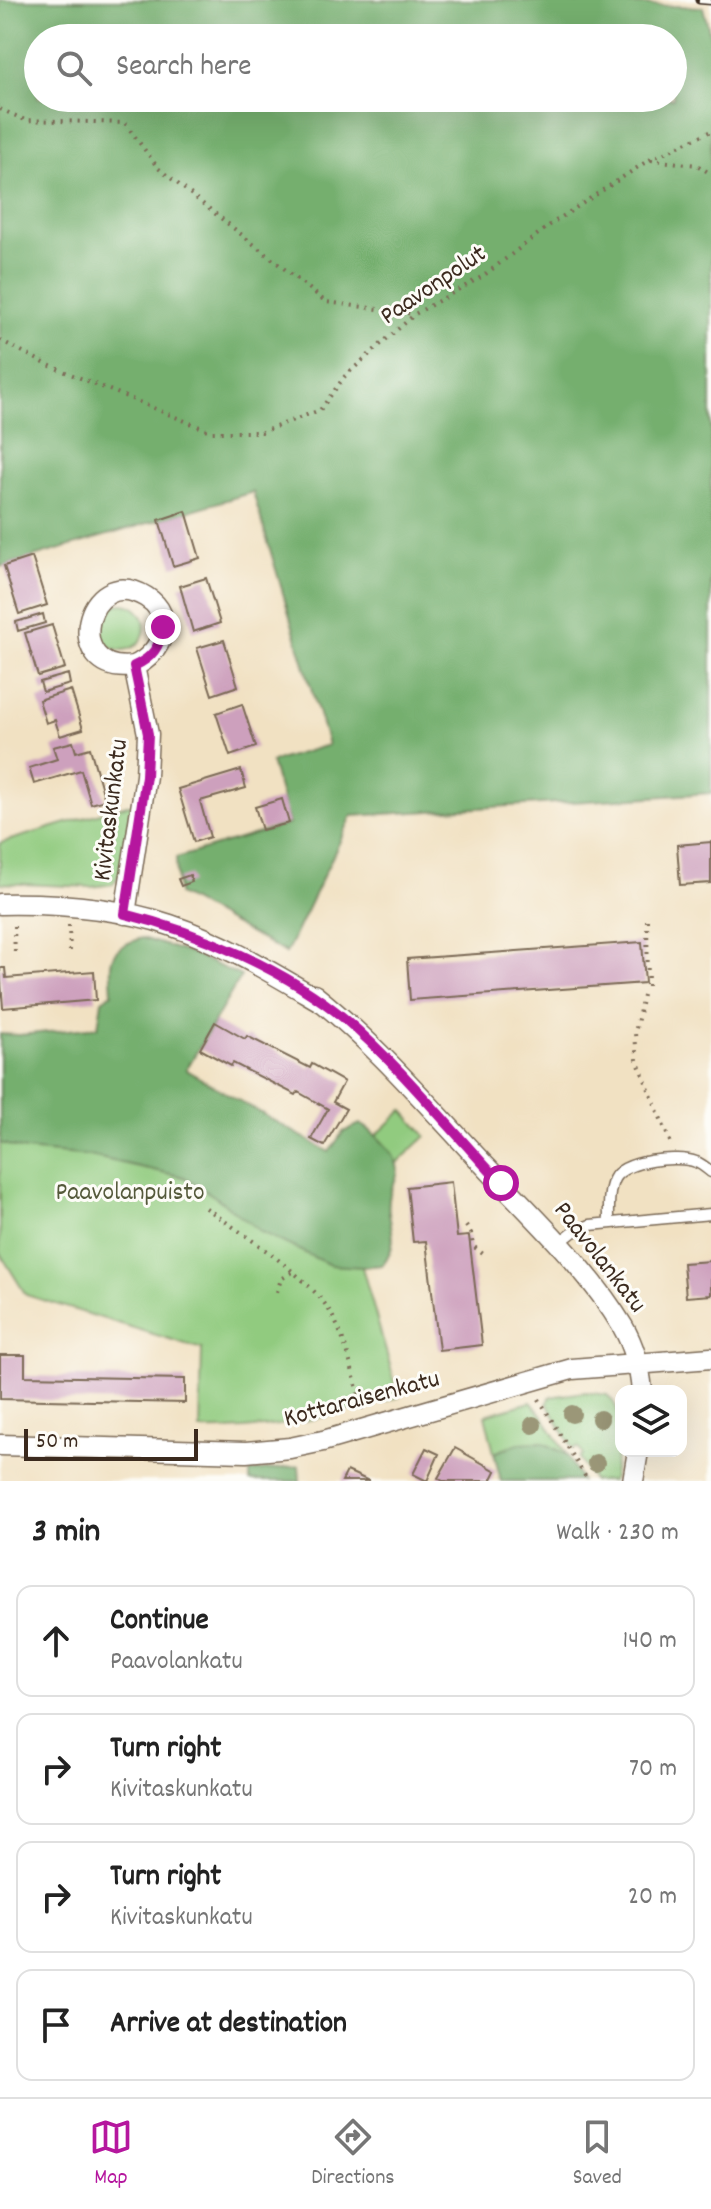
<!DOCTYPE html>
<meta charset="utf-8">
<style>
body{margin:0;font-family:Dekko,sans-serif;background:#f2f2f2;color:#222}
.controls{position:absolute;right:24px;bottom:24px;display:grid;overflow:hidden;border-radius:16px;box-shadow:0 8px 32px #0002}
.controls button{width:72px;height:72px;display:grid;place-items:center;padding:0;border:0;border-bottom:2px solid #e0e0e0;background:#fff;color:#222;font:40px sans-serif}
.scale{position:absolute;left:24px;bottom:20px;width:174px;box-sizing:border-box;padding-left:8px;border:4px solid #3b2a1e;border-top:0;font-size:22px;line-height:28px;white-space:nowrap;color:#3b2a1e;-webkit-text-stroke:6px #fdfcf7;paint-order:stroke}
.stop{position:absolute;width:24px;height:24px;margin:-18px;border:6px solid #b5179e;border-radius:50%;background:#fff}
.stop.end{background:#b5179e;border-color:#fff;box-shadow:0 2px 8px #0008}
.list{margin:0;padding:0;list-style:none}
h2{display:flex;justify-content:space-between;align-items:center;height:104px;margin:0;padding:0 32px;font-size:34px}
h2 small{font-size:26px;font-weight:400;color:#767676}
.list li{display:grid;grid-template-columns:52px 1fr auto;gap:24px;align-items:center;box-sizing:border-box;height:112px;margin:0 16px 16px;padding:0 16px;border:2px solid #e0e0e0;border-radius:16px}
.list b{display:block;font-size:30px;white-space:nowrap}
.list p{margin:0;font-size:26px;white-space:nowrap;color:#767676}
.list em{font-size:26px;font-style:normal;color:#767676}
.icon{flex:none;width:44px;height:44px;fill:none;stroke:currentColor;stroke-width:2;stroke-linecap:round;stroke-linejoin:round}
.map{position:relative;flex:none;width:711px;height:1481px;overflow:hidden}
.search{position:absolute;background:#fff;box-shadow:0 8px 32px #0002;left:24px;right:24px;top:24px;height:88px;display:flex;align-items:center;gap:20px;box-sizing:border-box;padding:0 28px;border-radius:44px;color:#767676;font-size:30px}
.sheet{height:616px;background:#fff}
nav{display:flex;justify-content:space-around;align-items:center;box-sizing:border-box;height:112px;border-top:2px solid #e0e0e0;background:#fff;font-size:22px;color:#767676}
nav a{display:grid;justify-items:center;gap:4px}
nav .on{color:#b5179e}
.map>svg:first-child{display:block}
.green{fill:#91cb7f;stroke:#667a4e;stroke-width:2}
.forest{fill:#74af6e;stroke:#586c46;stroke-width:2;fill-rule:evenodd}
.building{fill:#cda0bd}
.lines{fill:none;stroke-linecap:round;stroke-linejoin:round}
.service-casing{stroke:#7b6a57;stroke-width:13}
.minor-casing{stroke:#7b6a57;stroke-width:23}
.path{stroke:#7b6a57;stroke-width:4;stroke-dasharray:2 6;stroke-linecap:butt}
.service{stroke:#fff;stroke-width:10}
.minor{stroke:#fff;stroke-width:20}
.rail-casing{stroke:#3b2a1e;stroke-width:9}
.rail{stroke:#fdfcf7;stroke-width:6;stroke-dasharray:18;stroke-linecap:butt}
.tree{fill:#9b9778}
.route{stroke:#b5179e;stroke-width:10}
.labels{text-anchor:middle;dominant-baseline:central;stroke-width:6;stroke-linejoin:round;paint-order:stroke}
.street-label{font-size:26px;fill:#3b2a1e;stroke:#fdfcf7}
.park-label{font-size:26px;fill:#555a3b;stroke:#fdfcf7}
</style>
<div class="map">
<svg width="711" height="1481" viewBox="0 0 711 1481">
<rect width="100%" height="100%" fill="#fdfcf7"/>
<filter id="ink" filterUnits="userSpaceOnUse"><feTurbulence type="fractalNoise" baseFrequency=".0125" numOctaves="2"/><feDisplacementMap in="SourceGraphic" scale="16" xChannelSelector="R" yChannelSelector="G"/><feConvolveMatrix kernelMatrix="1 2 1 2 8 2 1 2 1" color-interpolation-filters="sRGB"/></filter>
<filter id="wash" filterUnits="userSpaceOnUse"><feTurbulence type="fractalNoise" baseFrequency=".006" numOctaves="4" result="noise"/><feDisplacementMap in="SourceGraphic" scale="32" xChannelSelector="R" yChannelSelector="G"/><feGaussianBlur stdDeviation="1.8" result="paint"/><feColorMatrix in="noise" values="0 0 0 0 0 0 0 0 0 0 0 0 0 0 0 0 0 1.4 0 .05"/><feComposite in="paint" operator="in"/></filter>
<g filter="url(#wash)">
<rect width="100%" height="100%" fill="#f1e1c2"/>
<!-- green -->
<path class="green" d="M99 627a23 23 0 1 1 46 0a23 23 0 1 1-46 0Z
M127,805H131C127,829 129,865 113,884L91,887L0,883V843Z
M167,945L173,1066L347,1163L403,1110L426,1136L346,1211L399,1397C333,1416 270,1432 200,1430L202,1349L26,1295L0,1253V1072L122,1053Z
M585,1392L607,1395C630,1414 616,1455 612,1481H593L579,1458L583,1455L578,1447L573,1449L547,1403L550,1397Z
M531,1402L543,1416L567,1455L542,1442L520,1443L494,1453L485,1415Z"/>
<!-- forest -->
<path class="forest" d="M0,0H499L703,7L711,38V793L352,816L286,953L178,894L176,858L289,824L271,762L328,745L253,492L0,567ZM38,38H673V98H38Z
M142,938L192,954L241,976L186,1070L329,1152L343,1132L360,1124C372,1130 395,1152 397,1165C400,1176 392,1184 390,1194C383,1223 405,1237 382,1265L362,1267L330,1265L261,1232L217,1198L184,1177L90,1156L25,1150L0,1143V1034L19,1035L98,1027L102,1000L112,993C110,959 106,949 142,938Z
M542,1442L567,1455L581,1481H501L494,1453L520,1443Z
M299,1466L300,1481H250V1472Z"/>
<g id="blocks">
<!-- building -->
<path class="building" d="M186,511L200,558L173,566L159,520Z
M32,557L47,605L19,614L4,566Z
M206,578L220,623L193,632L180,586Z
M43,614L45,623L18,631L16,622Z
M52,625L65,668L38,676L25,633Z
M224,640L238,686L212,695L197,648Z
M68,674L70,684L43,692L40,682Z
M71,690L83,729L60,736L55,720L46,723L39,700Z
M242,704L256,747L230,756L216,713Z
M73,742L76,752L90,748L105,800L91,804L81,770L34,784L29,768L57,759L53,747Z
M241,770L246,788L200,801L210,837L194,842L178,789Z
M282,799L289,823L262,830L255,807Z
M711,842V883L680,885L677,845Z
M190,875L192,882L181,886L178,879Z
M642,942L645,983L410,1000L407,959Z
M0,968H5L6,978L94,971L96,1000L3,1008Z
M215,1022L245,1039L247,1036L310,1068L312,1064L344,1082L333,1102L346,1109L324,1146L311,1139L328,1109L298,1092L296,1095L233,1063L231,1066L200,1049Z
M451,1182L457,1237L469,1236L482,1345L439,1350L426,1241L413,1242L407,1187Z
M711,1261V1295L686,1297L683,1263Z
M0,1355H25V1376L185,1379V1403L0,1399Z
M426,1448L439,1454L427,1481L413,1474Z
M455,1448L496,1471L491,1481H443L438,1478Z
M347,1471L369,1481H342Z"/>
</g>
</g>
<g filter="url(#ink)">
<use href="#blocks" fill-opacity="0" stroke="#7b6a57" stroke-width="2"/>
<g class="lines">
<!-- service casing -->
<g class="service-casing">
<path id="service" d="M609,1222C609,1208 608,1192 614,1179C623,1160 678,1155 696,1162C702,1164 706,1168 711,1172
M559,1243L573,1232L590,1225L711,1214"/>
</g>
<!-- minor casing -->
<g class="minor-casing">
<path id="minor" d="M0,904C56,903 116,907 170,925C224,943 274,974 322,1002
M125,914L146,776L148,734L134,666C162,654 177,616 146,597C85,560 60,677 134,666
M314,995C379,1047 431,1109 488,1169C535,1219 587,1267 623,1327C634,1346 640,1369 642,1391
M0,1445L246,1452L290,1448L323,1441L572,1369L711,1358
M633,1481L638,1451"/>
</g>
<!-- path -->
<path class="path" d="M0,109L25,120L125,123L158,168L326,302L415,314
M651,160L697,165L711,174
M0,340L46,364L212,432H262L320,410L345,376L415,314L483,276L554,222L649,160L711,131
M647,920L648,987
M69,925L70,953
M14,926L15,957
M643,995L635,1033L637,1060L671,1144
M206,1208C240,1232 308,1276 329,1310C347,1339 353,1377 363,1410
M466,1226L471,1233L473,1246L483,1254
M277,1292L281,1279L292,1273
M539,1399L588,1481"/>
<!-- service -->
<use href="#service" class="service"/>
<!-- minor -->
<use href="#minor" class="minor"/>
<!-- rail casing -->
<g class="rail-casing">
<path id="rail" d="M699,0L711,1"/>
</g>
<!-- rail -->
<use href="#rail" class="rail"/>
</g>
<!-- trees -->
<g class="tree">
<circle cx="572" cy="1414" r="9"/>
<circle cx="600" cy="1419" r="9"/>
<circle cx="533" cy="1425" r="9"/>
<circle cx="596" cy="1463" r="9"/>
</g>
</g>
<g class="lines" filter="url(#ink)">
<!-- route -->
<path class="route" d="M163,627C160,647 152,658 134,666L148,734L146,776L125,914C198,932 287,970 345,1019C402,1068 450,1129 501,1183"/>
</g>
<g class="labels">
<!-- street labels -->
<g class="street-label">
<text transform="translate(434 286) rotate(-34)">Paavonpolut</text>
<text transform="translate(112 810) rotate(-83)">Kivitaskunkatu</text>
<text transform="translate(599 1258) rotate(52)">Paavolankatu</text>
<text transform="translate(362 1400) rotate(-15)">Kottaraisenkatu</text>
</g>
<!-- park labels -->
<g class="park-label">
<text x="130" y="1193">Paavolanpuisto</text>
</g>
</g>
</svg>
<div class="controls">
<button><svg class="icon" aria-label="layers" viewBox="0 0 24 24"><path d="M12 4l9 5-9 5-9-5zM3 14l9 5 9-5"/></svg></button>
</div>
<div class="scale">50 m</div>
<div class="stop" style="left:501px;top:1183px"></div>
<div class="stop end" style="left:163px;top:627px"></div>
<div class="search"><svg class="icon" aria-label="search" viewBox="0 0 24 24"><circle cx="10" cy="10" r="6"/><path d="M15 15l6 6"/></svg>Search here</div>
</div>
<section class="sheet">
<h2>3 min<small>Walk · 230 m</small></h2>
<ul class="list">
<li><svg class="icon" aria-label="ahead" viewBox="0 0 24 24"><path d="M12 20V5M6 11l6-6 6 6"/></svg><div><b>Continue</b><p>Paavolankatu</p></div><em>140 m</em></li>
<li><svg class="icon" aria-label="right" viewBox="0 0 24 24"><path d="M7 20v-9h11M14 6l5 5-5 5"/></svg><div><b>Turn right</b><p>Kivitaskunkatu</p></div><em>70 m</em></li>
<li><svg class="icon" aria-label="right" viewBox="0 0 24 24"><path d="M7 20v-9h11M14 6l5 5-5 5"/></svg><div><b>Turn right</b><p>Kivitaskunkatu</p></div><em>20 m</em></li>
<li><svg class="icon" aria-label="arrive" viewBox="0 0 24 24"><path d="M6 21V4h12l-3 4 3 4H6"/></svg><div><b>Arrive at destination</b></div></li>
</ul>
</section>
<nav>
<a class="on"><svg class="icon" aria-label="map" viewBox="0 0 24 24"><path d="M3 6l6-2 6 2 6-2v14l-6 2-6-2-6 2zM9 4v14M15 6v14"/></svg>Map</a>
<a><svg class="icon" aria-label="directions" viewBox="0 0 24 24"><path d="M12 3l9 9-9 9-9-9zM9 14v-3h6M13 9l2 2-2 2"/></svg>Directions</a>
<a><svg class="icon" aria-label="saved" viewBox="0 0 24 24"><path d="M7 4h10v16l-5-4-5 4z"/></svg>Saved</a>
</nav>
